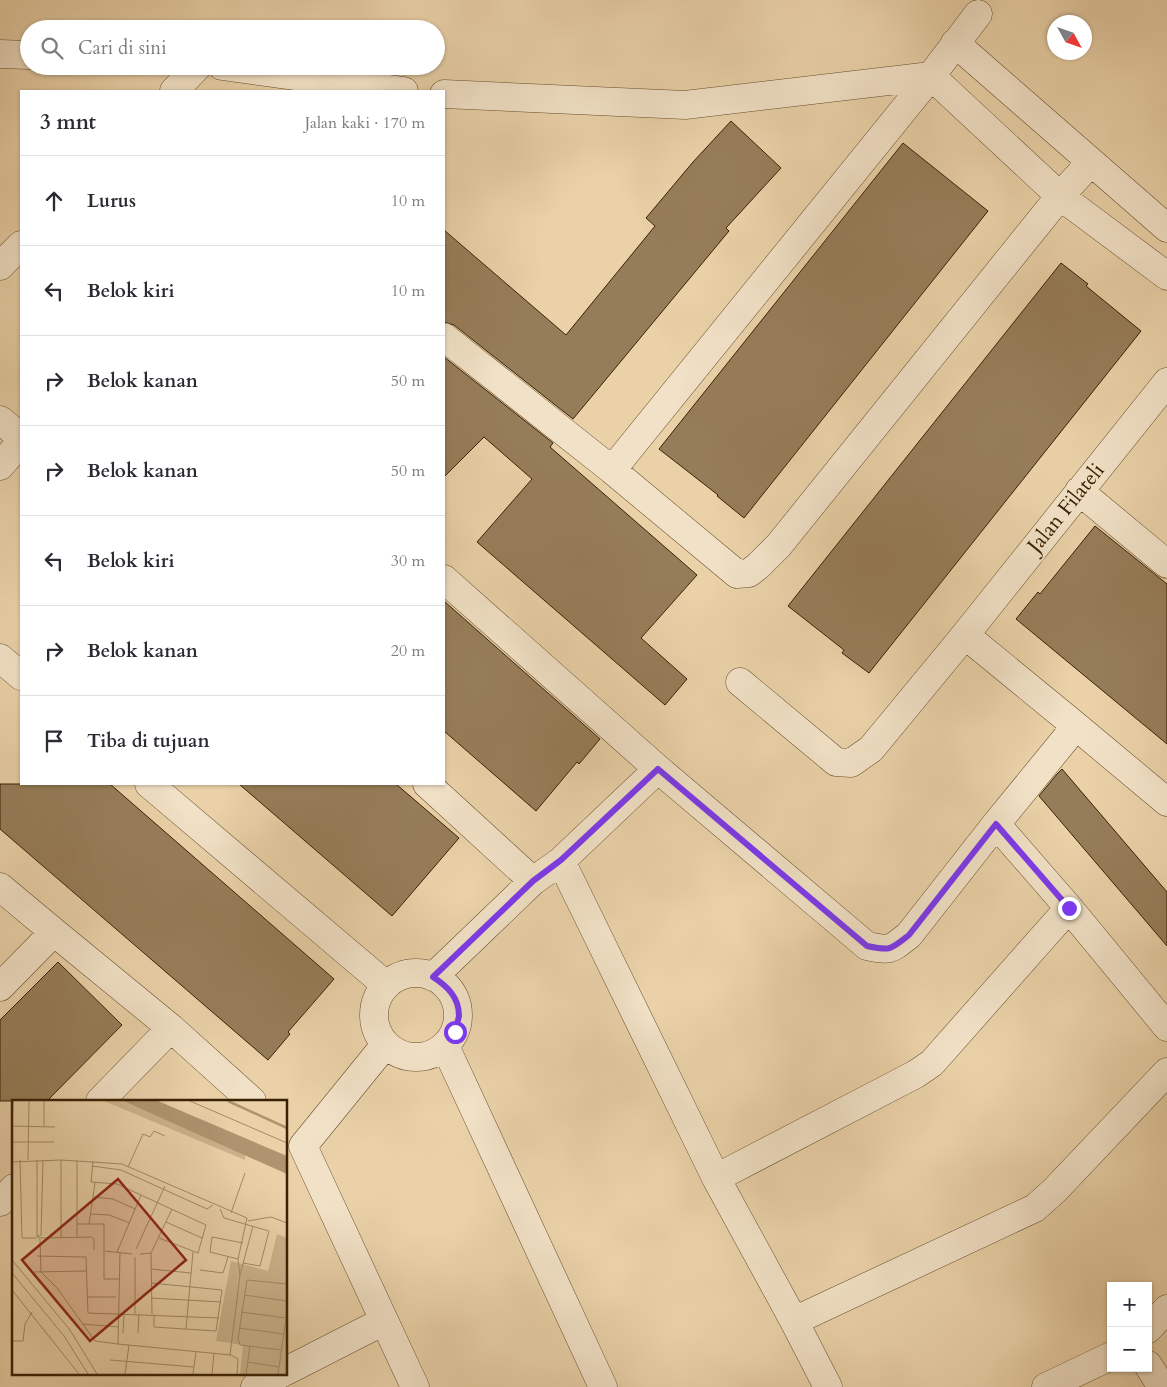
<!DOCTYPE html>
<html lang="id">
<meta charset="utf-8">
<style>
body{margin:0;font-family:Cardo,serif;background:#f7f7f7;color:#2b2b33}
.controls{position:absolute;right:15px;bottom:15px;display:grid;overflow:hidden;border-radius:0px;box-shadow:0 1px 4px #0004}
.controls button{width:45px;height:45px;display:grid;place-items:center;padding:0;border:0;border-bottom:1px solid #e1e1e2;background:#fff;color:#2b2b33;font:25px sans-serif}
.compass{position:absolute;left:1047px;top:15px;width:45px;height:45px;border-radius:50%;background:#fff;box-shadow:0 1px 4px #0004;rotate:130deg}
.stop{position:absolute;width:15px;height:15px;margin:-11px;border:4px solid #7c3aed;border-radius:50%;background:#fff}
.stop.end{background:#7c3aed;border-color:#fff;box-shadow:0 1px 5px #0008}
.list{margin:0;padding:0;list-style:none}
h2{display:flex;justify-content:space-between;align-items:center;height:65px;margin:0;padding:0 20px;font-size:21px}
h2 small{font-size:16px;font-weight:400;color:#7c7c81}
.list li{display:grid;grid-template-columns:32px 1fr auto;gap:15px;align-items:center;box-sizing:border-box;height:90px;padding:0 20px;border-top:1px solid #e1e1e2}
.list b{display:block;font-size:19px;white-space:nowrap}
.list em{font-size:16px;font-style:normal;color:#7c7c81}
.icon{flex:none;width:28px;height:28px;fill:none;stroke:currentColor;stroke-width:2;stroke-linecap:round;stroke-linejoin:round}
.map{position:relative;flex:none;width:1167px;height:1387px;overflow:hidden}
.search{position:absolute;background:#fff;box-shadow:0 1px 4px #0004;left:20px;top:20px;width:425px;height:55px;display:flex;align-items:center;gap:12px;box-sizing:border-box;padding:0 18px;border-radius:28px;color:#7c7c81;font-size:19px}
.panel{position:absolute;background:#fff;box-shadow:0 1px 4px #0004;left:20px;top:90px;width:425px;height:695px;border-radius:0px}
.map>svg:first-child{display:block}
.building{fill:#967d59;stroke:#3a2104}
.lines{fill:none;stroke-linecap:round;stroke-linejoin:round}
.street-casing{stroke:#664d2d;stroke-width:29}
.street{stroke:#f1e1c6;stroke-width:28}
.route{stroke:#7c3aed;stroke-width:6}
.labels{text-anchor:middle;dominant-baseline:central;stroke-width:4;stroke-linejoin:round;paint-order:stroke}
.street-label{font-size:21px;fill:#3a2104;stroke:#f1e1c6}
.inset-river{fill:none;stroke:#ae9570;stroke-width:2.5}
.inset-road{fill:none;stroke:#a48b66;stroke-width:1}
.view{fill:#8f2418;fill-opacity:0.15;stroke:#8f2418;stroke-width:2.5}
.inset-edge{fill:none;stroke:#3a2104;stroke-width:2.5}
</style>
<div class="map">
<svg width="1167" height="1387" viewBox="0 0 1167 1387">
<rect width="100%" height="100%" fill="#ead1a8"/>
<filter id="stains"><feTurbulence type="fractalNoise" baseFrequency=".004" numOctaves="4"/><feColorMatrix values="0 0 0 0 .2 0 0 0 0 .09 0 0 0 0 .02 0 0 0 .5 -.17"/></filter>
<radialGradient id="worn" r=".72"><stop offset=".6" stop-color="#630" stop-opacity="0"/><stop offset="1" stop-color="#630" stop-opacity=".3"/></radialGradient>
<!-- building -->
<path class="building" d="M731,121L781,168L726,228L729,231L573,419L454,325L444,322V230L566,335L655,226L646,218L693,162Z
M903,143L988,211L744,518L717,496L718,495L659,449Z
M1061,263L1088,284L1086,286L1141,331L869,673L842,653L844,650L788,606Z
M444,357L553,443L550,447L697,575L641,638L687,679L665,705L477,542L532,479L484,437L444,477Z
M1095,526L1167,584V744L1016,619L1038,592L1040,594Z
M444,601L600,739L579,764L577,762L536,811L444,731Z
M1062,769L1167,892V946L1039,796L1057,774Z
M0,784H110L334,979L288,1032L290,1034L268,1060L0,829Z
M239,784H396L459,838L392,916Z
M58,962L122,1025L47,1101H0V1020Z"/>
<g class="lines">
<!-- street casing -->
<g class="street-casing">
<path id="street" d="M955,43L1167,228
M0,54L29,55
M222,66L404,91
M174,91L198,66
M444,94L685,105L931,76L1060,196L1167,276
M0,266L21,245
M444,337L612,470L737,574L749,573L758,566L779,545L1060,196L1091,162
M0,420L21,437
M0,466L21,442
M612,470L931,76L978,14
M1079,491L1167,564
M444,579L658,769L867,946C891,951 890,950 909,935L996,824L1076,726
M965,635L1076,726L1167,802
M0,658L21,676
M740,682L836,762L851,763L871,749L965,635L1167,382
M149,784L386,985
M427,784L533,881
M996,824L1069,908L1167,1027
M561,861L716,1178L794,1321L828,1387
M0,887L54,932L171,1028L252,1101
M374 1015a42 42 0 1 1 84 0a42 42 0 1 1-84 0Z
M433,977L533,881L561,861L658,769
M0,987L54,932
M385,1045L303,1146L415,1387
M445,1046L603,1387
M100,1101L171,1028
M716,1178L916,1074L932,1063L1069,908
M0,1202L14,1188
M794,1321L1035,1208L1054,1191L1167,1072
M1148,1329L1167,1309
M1148,1365L1162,1387
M286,1371L384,1321
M255,1387L282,1373
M1046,1387L1111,1356"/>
</g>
<!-- street -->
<use href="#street" class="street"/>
</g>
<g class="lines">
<!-- route -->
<path class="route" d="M455,1032C456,1027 458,1021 459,1016C459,997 447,986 433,977L533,881L561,860L658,769L867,946C891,951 890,950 909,935L996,824L1069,908"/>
</g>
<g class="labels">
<!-- street labels -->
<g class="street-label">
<text transform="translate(1066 508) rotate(-51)">Jalan Filateli</text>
</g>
</g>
<!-- overview -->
<g transform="translate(12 1100)">
<rect width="275" height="275" fill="#ead1a8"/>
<path d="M92,1H110L233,54V60ZM265,134L275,138V274H228L231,245L204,241L219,161L256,171Z" fill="#ccb38c"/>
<path d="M111,1H146L275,56V74Z" fill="#ae9570"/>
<path class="inset-river" d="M216,1L275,28"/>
<path class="inset-road" d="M1,1L0,26L43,27M178,1L275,43M32,26V1M0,42H42M8,60L10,138H25M16,60L17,1M49,60V138M65,60V137M81,61L79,82L105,84L194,125L186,153L147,138M0,62L49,60L110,64L235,118L226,159L228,175M80,66L109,70L195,109L201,105M116,67L131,34L138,37L142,31L153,36M81,97L101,99L123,109M208,109L212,118L257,131L248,166L231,163M219,113L233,73M78,114L97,115L118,123M236,121L259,117L275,123M154,122L190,138M65,124H92V179H107M77,124L83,83M29,136L31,60M25,137V60M27,139L26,135L29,138L79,137L82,139V150M28,139L29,172L45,188L83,241L106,244M124,149L153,86M93,151L120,154M105,152L129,95M108,153L106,244L219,255L226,259L225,274M139,153L140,214M128,154L139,153L160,109M25,156L74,157L76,213L207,218M226,159L198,152L200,137L231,143M0,160L58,230L85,274M139,169L179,173M188,170L211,173L216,157M22,172L75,171M0,173L52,236L76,274M139,183L210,190L204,231L142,227V214M0,190L67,274M232,195L275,201M75,197H104M139,198L209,202M229,212L274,218M123,214V157M70,224L107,227M227,228L272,234M174,229L181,152M111,233L112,214M126,233L127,214M0,241H11L13,224L20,212M269,250L228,245L226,239L235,180L275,184M218,255L228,175L241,126M98,260L182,267M236,262L267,267M113,274L117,245M181,274L184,251M200,274L202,253M234,274L238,246M266,274L275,212"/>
<path class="view" d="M106,79L174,160L78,241L10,160Z"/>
<rect width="275" height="275" class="inset-edge"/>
</g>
<rect width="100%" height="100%" filter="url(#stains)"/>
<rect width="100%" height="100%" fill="url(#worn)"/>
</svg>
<div class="controls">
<button>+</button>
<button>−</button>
</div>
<svg class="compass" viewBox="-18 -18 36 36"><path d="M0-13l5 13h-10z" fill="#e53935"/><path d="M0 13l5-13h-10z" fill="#7c7c81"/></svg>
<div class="stop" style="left:455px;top:1032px"></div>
<div class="stop end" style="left:1069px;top:908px"></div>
<div class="search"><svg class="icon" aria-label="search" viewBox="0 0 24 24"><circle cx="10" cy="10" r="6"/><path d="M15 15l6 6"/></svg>Cari di sini</div>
<section class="panel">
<h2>3 mnt<small>Jalan kaki · 170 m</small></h2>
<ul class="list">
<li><svg class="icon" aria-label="ahead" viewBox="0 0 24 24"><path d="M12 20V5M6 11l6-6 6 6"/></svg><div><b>Lurus</b></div><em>10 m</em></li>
<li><svg class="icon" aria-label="left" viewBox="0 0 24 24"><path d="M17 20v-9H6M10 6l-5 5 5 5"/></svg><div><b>Belok kiri</b></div><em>10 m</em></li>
<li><svg class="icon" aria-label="right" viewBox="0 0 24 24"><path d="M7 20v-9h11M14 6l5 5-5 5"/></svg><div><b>Belok kanan</b></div><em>50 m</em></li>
<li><svg class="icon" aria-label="right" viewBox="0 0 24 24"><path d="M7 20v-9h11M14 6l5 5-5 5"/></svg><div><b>Belok kanan</b></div><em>50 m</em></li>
<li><svg class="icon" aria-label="left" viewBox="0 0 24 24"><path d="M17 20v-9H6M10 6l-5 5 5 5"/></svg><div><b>Belok kiri</b></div><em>30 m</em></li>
<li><svg class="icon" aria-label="right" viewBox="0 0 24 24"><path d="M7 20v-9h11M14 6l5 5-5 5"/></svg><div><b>Belok kanan</b></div><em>20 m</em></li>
<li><svg class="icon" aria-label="arrive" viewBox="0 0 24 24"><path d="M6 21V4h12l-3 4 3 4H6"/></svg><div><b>Tiba di tujuan</b></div></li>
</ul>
</section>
</div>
